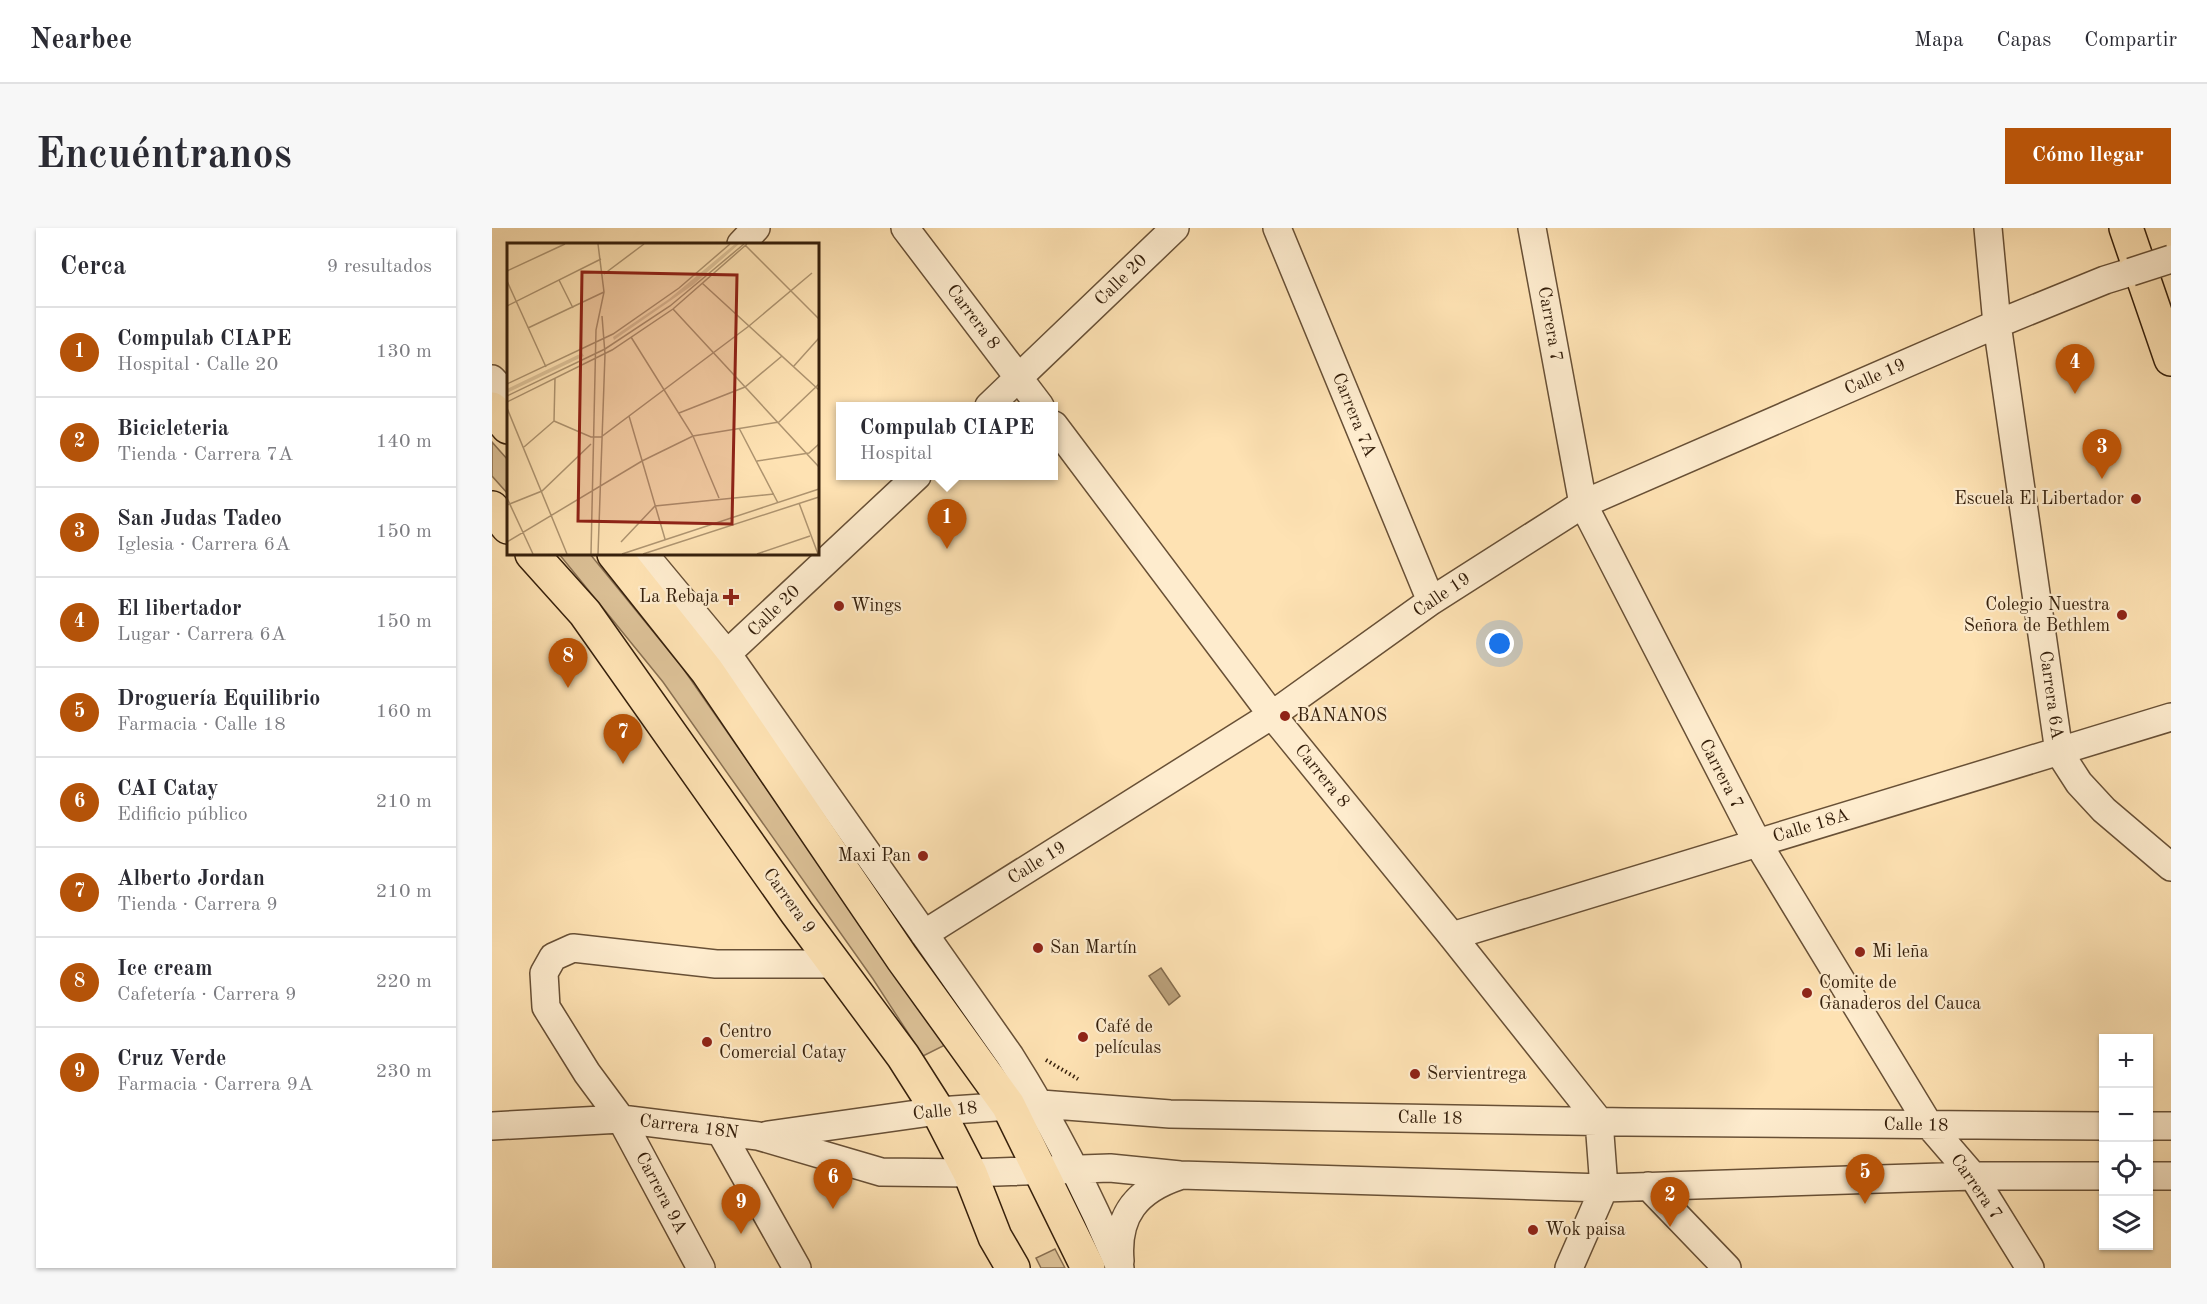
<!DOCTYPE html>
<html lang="es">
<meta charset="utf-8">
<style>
body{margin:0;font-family:"Old Standard TT",serif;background:#f7f7f7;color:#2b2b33}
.controls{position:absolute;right:18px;bottom:18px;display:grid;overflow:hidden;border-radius:0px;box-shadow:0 2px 4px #0004}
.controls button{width:54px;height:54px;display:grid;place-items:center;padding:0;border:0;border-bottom:2px solid #e1e1e2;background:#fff;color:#2b2b33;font:30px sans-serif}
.you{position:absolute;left:1008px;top:416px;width:21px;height:21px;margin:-15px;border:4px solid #fff;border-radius:50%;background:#1a73e8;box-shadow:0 0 0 9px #1a73e833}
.badge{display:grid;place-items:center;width:39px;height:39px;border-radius:50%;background:#b45309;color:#fff;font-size:20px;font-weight:700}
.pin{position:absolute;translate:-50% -50px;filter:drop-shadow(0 2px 3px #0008)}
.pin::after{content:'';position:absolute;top:32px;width:21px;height:18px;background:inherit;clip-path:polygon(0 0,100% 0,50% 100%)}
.popup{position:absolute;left:344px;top:174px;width:222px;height:78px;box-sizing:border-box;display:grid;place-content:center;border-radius:0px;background:#fff;filter:drop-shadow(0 2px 4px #0005);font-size:20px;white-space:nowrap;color:#7c7c81}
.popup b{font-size:22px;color:#2b2b33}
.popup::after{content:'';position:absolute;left:50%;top:100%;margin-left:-12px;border:12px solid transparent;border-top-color:#fff}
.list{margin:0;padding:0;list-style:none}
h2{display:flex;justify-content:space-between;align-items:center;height:78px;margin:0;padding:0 24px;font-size:26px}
h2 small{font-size:20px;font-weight:400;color:#7c7c81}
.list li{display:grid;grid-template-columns:39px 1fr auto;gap:18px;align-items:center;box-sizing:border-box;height:90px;padding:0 24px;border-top:2px solid #e1e1e2}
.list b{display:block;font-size:22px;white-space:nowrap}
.list p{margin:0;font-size:20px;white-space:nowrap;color:#7c7c81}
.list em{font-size:20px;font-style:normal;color:#7c7c81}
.icon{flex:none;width:33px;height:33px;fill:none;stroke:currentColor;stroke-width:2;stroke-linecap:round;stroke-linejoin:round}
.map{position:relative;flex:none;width:1679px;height:1040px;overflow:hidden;border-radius:0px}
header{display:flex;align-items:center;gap:36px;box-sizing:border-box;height:84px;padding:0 30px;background:#fff;border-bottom:2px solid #e1e1e2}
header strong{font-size:28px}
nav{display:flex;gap:33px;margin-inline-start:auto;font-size:21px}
.intro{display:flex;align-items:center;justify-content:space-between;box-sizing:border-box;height:144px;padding:0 36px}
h1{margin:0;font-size:42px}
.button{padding:15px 27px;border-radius:0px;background:#b45309;color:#fff;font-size:21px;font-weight:700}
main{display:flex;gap:36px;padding:0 36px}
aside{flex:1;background:#fff;border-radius:0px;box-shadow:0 2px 4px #0004}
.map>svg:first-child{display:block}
.green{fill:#dcc197;stroke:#897052;stroke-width:1.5}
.water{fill:#baa07a;stroke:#856d4e;stroke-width:1.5}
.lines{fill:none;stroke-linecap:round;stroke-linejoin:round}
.minor-casing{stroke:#685036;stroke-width:30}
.major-casing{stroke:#36200c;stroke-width:36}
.path{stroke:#36200c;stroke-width:4;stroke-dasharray:1.5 3;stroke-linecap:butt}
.minor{stroke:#feecce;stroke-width:27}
.major{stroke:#fee2b3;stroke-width:33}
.minor-bridge-casing{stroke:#685036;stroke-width:30;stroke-linecap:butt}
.minor-bridge{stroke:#feecce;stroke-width:27}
.poi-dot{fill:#8f2418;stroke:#feecce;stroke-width:2}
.labels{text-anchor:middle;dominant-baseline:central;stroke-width:4.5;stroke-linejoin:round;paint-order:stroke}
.street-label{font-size:18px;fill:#36200c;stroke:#feecce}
.poi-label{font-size:18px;fill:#36200c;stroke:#feecce;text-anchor:start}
.inset-road{fill:none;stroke:#ae9470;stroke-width:1.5}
.view{fill:#8f2418;fill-opacity:0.15;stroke:#8f2418;stroke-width:3}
.inset-edge{fill:none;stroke:#36200c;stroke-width:3}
</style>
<header>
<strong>Nearbee</strong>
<nav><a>Mapa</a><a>Capas</a><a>Compartir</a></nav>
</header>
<div class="intro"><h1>Encuéntranos</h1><a class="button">Cómo llegar</a></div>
<main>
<aside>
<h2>Cerca<small>9 resultados</small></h2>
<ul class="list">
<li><span class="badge">1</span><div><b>Compulab CIAPE</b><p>Hospital · Calle 20</p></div><em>130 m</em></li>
<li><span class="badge">2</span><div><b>Bicicleteria</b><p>Tienda · Carrera 7A</p></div><em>140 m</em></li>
<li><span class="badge">3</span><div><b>San Judas Tadeo</b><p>Iglesia · Carrera 6A</p></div><em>150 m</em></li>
<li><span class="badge">4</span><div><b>El libertador</b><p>Lugar · Carrera 6A</p></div><em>150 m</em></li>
<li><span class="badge">5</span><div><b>Droguería Equilibrio</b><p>Farmacia · Calle 18</p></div><em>160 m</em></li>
<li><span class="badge">6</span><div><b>CAI Catay</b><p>Edificio público</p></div><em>210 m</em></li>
<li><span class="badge">7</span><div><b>Alberto Jordan</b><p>Tienda · Carrera 9</p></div><em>210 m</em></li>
<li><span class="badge">8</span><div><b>Ice cream</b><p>Cafetería · Carrera 9</p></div><em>220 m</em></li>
<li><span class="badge">9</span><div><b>Cruz Verde</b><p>Farmacia · Carrera 9A</p></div><em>230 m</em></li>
</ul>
</aside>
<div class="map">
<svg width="1679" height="1040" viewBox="0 0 1679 1040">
<rect width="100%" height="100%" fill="#fee2b3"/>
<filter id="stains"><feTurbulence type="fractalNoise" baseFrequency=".00333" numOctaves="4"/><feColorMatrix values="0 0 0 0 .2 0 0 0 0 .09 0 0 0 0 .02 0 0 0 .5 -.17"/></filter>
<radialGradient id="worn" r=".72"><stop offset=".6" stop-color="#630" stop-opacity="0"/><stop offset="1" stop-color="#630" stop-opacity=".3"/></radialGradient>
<!-- green -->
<path class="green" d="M0,214L16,232V266L0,248Z
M67,326H98L190,439L453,817L431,828L381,751L171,454Z
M563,1021L573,1040H549L544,1030Z"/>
<!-- water -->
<path class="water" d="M669,740L688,768L677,777L657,748Z"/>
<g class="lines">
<!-- minor casing -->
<g class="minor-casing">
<path id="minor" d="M413,0L548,178
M785,0L939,373
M1040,0L1091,276L1265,614L1437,897L1481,948L1538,1040
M1496,0L1505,96L1567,524L1587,555L1612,582L1679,639
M249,16L264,0
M0,151L16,168
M497,178L683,0
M562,197L780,487L960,708L1107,893L1112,960L1077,1040
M152,326L236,427L518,828C561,896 597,966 628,1040
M221,439L425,248
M432,706L780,487L939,373L1091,276L1505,96L1613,52L1639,44
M960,708L1679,489
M0,898L129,891L266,908L389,944L478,945L618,940L688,947L1112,960L1481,948H1612
M1656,898H1679
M228,903L305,1040
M276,907L446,883L549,876L678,886L1135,894L1612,898
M1656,948H1679
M1156,958L1235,1040
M628,1033C624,987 645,962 687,948
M209,1040L129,891L95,845L54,779L52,745L61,729L81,720L224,736H343"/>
</g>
<!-- major casing -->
<g class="major-casing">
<path id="major" d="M1634,0L1679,131
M0,181L16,199
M0,280L16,299
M40,326L93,385L305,685L411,828L446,883L478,945L503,1009L521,1040
M122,326L215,443L410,730L516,877L596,1040"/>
</g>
<!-- path -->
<path class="path" d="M554,832L586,851"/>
<!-- minor -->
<use href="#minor" class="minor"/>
<!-- major -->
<use href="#major" class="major"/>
<!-- minor-bridge casing -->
<g class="minor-bridge-casing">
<path id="minor-bridge" d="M1639,44L1679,31"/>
</g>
<!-- minor-bridge -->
<use href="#minor-bridge" class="minor-bridge"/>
</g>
<!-- markers -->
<g class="poi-dot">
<circle cx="1644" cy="271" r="6"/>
<path d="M236 360h6v6h6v6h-6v6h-6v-6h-6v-6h6z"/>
<circle cx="347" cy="378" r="6"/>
<circle cx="1630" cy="387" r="6"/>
<circle cx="793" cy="488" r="6"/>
<circle cx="431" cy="628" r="6"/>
<circle cx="546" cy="720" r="6"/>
<circle cx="1368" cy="724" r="6"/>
<circle cx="1315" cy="765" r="6"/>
<circle cx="591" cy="809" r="6"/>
<circle cx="215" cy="814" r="6"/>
<circle cx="923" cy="846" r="6"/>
<circle cx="1041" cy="1002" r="6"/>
</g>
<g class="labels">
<!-- street labels -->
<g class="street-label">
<text transform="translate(629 52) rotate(-44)">Calle 20</text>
<text transform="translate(481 89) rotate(53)">Carrera 8</text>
<text transform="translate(1058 96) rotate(80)">Carrera 7</text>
<text transform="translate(1383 149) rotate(-24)">Calle 19</text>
<text transform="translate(862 187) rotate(68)">Carrera 7A</text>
<text transform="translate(950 367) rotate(-34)">Calle 19</text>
<text transform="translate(282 383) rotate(-44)">Calle 20</text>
<text transform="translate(1559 467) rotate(82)">Carrera 6A</text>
<text transform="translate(1229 546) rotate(63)">Carrera 7</text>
<text transform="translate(830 548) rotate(51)">Carrera 8</text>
<text transform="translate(1319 598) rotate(-17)">Calle 18A</text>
<text transform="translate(545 635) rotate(-32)">Calle 19</text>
<text transform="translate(297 673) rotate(54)">Carrera 9</text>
<text transform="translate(453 883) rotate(-6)">Calle 18</text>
<text transform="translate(938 890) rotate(1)">Calle 18</text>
<text transform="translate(1424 897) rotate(1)">Calle 18</text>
<text transform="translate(197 899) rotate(7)">Carrera 18N</text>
<text transform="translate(1484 959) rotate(55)">Carrera 7</text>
<text transform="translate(169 965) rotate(62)">Carrera 9A</text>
</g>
<!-- poi labels -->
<g class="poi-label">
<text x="1632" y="271" text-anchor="end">Escuela El Libertador</text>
<text x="227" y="369" text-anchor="end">La Rebaja</text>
<text x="1618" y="377" text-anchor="end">Colegio Nuestra<tspan x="1618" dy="21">Señora de Bethlem</tspan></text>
<text x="359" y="378">Wings</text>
<text x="805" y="488">BANANOS</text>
<text x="419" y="628" text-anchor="end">Maxi Pan</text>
<text x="558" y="720">San Martín</text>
<text x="1380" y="724">Mi leña</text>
<text x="1327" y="755">Comite de<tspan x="1327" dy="21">Ganaderos del Cauca</tspan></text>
<text x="603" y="799">Café de<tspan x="603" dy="21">películas</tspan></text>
<text x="227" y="804">Centro<tspan x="227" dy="21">Comercial Catay</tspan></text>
<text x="935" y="846">Servientrega</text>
<text x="1053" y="1002">Wok paisa</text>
</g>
</g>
<!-- overview -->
<g transform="translate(15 15)">
<rect width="312" height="312" fill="#fee2b3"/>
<path d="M228,1H232L186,42L107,97L106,94L162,56ZM75,110L77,113L0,150V146Z" fill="#dcc197"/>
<path class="inset-road" d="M238,2L312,76M0,28L58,1M97,31L137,1M52,37L66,65M0,38L39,124M195,40L312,147M0,63L94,16M166,66L312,224M21,85L97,49M124,94L186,193L212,255M286,124L312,95M0,141L106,91L172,45L223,1M0,153L98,106L163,63L237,1M0,159L105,107L166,66L240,1M0,165L60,311M172,170L238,144L275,113M122,173L158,296M47,178L84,194H94L242,83L305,30M47,178L48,135M232,185L271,260M17,204L47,178M250,218L302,210L312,201M0,255L26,311M292,260L311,311M0,262L35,248L84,201M0,299L135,218L186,193L272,179L312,141M114,299L148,263L267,251M84,311L89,87L97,49L91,1M91,311L98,111L95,73M115,311L312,246M136,311L312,254M250,311L303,293"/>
<path class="view" d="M75,29L230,32L225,281L71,278Z"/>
<rect width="312" height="312" class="inset-edge"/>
</g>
<rect width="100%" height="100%" filter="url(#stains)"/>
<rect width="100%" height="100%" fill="url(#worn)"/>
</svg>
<div class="controls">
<button>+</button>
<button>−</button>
<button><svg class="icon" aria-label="locate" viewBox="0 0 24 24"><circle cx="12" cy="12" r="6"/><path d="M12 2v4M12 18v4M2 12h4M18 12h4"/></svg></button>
<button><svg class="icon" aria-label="layers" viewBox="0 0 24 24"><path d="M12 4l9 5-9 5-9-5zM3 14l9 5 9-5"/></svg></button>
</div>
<div class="you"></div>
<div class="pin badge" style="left:455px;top:321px">1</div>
<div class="popup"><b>Compulab CIAPE</b>Hospital</div>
<div class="pin badge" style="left:1178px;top:999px">2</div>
<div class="pin badge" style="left:1610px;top:251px">3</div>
<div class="pin badge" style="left:1583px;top:166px">4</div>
<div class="pin badge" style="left:1373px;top:976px">5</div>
<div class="pin badge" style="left:341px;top:981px">6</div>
<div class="pin badge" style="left:131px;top:536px">7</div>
<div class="pin badge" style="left:76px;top:460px">8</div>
<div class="pin badge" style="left:249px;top:1006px">9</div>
</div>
</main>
